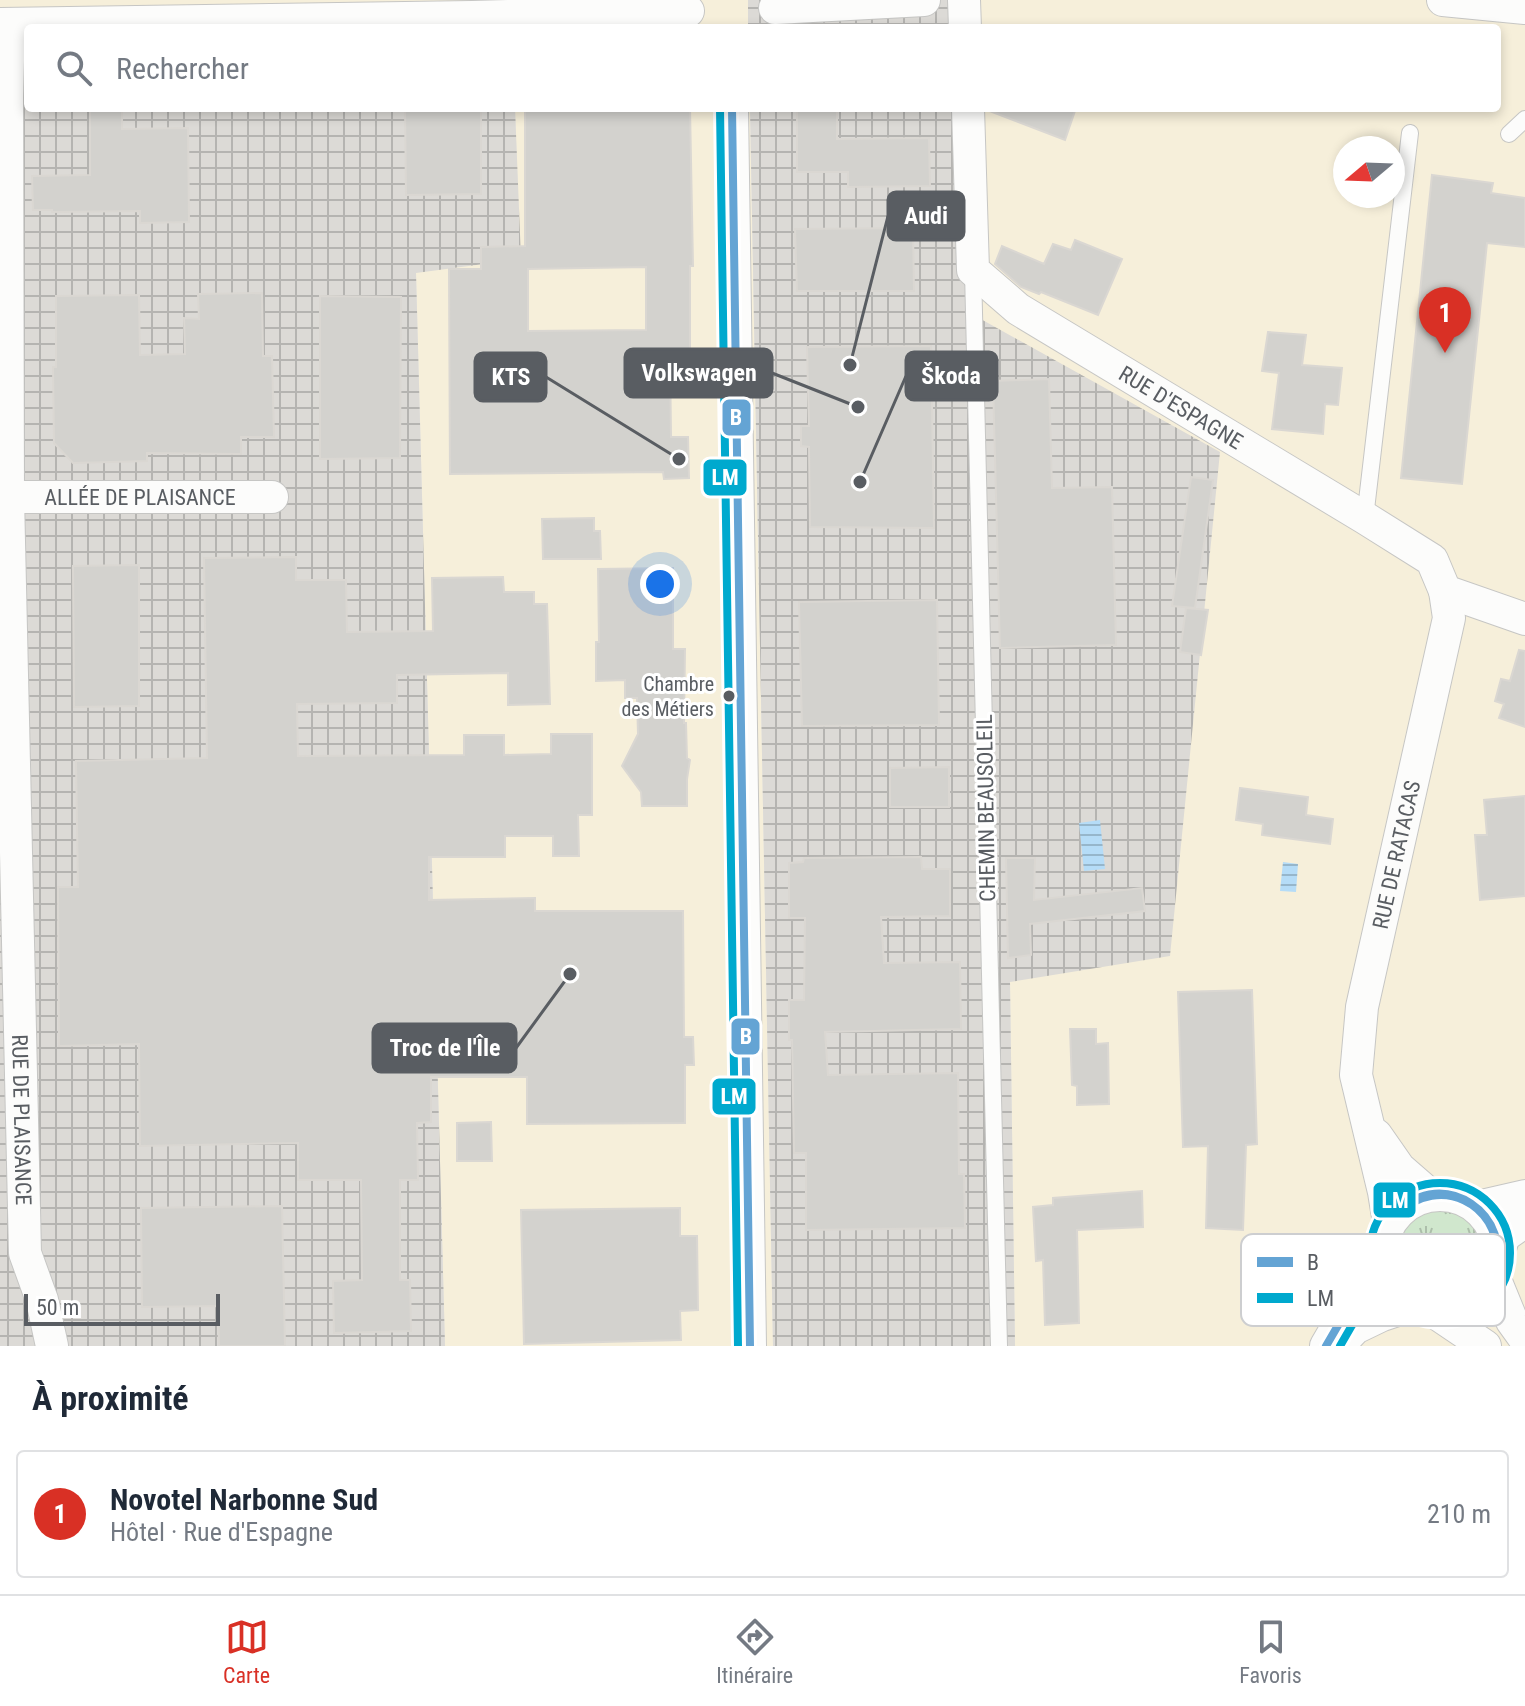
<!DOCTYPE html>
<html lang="fr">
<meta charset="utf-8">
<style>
body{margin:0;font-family:"Roboto Condensed",sans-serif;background:#f6f6f7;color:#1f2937}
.compass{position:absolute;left:1333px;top:136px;width:72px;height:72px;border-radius:50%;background:#fff;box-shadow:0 4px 12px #0003;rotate:251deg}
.scale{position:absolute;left:24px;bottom:20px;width:196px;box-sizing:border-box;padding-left:8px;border:4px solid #595d62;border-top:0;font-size:22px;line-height:28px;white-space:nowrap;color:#595d62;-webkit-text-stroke:6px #fff;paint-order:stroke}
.you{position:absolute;left:660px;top:584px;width:28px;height:28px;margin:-20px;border:6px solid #fff;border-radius:50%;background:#1a73e8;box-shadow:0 0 0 12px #1a73e833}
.badge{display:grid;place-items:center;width:52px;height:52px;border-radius:50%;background:#d93025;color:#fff;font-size:26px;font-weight:700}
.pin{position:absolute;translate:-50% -66px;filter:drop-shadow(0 2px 4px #0008)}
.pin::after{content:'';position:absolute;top:42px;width:28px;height:24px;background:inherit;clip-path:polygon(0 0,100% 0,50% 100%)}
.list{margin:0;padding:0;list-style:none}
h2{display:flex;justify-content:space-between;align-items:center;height:104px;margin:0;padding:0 32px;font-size:34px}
h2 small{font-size:26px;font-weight:400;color:#747a83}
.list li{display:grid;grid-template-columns:52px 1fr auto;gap:24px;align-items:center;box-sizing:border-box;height:128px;margin:0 16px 16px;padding:0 16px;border:2px solid #e0e1e3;border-radius:8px}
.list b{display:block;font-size:30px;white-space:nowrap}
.list p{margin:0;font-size:26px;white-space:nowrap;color:#747a83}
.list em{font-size:26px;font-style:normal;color:#747a83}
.icon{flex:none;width:44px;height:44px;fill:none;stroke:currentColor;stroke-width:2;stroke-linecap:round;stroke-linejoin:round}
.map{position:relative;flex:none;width:1525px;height:1346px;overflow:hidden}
.search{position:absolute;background:#fff;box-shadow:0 4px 12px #0003;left:24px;right:24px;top:24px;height:88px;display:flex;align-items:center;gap:20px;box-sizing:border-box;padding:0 28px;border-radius:8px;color:#747a83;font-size:30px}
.sheet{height:248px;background:#fff}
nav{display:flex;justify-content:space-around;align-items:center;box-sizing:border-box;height:112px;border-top:2px solid #e0e1e3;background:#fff;font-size:22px;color:#747a83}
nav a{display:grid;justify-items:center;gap:4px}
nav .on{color:#d93025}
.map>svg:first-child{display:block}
.commercial{fill:#f6efda;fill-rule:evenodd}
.industrial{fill:url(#industrial-grid)}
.grass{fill:url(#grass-tufts)}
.water{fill:url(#water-rules)}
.building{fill:#d3d2ce;stroke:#dad7d2;stroke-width:2;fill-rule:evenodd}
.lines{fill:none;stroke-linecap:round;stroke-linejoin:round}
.service-casing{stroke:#c6c6c4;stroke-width:18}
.minor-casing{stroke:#c6c6c4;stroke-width:34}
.service{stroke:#fcfcfb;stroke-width:16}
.minor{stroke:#fcfcfb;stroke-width:32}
.bus-1-casing{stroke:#fff;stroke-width:14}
.bus-2-casing{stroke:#fff;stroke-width:14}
.bus-1{stroke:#64a4d4;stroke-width:8}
.bus-2{stroke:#00a9ce;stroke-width:8}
.bus-dot{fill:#595d62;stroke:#fff;stroke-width:3}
.labels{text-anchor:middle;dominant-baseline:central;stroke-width:6;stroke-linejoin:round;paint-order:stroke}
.bus-label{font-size:20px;fill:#595d62;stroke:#fff;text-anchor:end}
.street-label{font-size:22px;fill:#595d62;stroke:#fff}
.key{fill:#fff;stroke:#cdced0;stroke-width:2}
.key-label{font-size:22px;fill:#595d62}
.leader{fill:none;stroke:#595d62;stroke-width:3}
.callout-dot{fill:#595d62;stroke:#fff;stroke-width:3}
.callout{fill:#595d62;stroke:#595d62;stroke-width:3}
.callout-label{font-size:24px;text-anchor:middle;font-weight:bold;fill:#fff}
.line-badge{stroke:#fff;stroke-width:3}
.badge-label{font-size:22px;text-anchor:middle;font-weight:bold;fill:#fff}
</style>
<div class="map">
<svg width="1525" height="1346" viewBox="0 0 1525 1346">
<defs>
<pattern id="industrial-grid" width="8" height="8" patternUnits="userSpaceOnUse" patternTransform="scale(2)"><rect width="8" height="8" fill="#dcdad6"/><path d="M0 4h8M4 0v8" fill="none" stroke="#b5b4b1"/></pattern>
<pattern id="grass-tufts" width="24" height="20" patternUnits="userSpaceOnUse" patternTransform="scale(2)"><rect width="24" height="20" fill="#d0e7cd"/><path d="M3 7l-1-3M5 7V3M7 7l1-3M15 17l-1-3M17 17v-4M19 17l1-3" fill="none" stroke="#acbeaa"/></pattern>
<pattern id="water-rules" width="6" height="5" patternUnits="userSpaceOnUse" patternTransform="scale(2)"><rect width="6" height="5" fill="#b5dcf7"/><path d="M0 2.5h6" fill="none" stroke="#96b6cb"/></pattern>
</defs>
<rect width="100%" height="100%" fill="#eae9e3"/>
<!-- commercial -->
<path class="commercial" d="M0,0H748V28H28L0,35Z
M961,0H1525V1346H1015L1010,981L970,313L964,108H1497V28H962ZM1345,148H1393V196H1345Z
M515,108H750L773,1346H445L416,272L520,259Z"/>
<!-- industrial -->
<path class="industrial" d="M748,0H961L962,28H748Z
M28,34V108H515L521,259L416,273L445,1346H0V35Z
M750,108H964L970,313L1220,452L1170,956L1010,982L1015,1346H773Z"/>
<!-- grass -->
<path class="grass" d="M1396 1253a44 44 0 1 1 88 0a44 44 0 1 1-88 0Z"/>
<!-- water -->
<path class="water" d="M1100,820L1105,869L1084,871L1079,823Z
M1283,862L1298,864L1296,892L1280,891Z"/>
<!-- building -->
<path class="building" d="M90,108H122V129L188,128L189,222L140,223V211L52,212V210H33L32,176L90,175Z
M405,108H481V194L406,195Z
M525,108H690L693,266H690V355H670L671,437H688L689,478L664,479L663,472L450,474L449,269H481V247L525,246ZM646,267V330L528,331V269Z
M797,108H837V139L929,138L930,186L848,187V172H797Z
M987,108H1076L1065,140L987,110Z
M1432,175L1493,183L1491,193L1525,198V247L1487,243L1462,484L1401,478Z
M913,228L914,291H797L795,229Z
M1075,240L1122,259L1098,315L1041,292L1039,294L1021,287L995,264L1002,246L1044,264L1053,244L1071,250Z
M262,293L263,356H272L274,437H241V454L147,453V461L73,463L54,443L53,367H56V296L139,295L140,355L185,354L184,318L199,319L198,294Z
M320,296L401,297L400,458L320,459Z
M1268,332L1306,335L1302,365L1342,368L1338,405L1325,404L1323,434L1272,429L1279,373L1262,371Z
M931,346L934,528L810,527L809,447L801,446V426H809L807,347Z
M1049,379L1052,488L1112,487L1116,645L1000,648L993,381Z
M1191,477L1213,480L1195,608L1172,606Z
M594,518V531H600L601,559H543L542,519Z
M296,557V580H346L347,632L433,631L432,578L503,577L504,592H534V604H547L550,704L508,705V673L397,675V703L297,704L298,756L464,755V735H504V755L551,754V734H592V815H578L579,856H553V836H505V857H429V900L535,898V911H683L684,1037H693L694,1065H685V1123L527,1124V1077H431V1122L417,1123L418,1180H400V1280H410L411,1331L334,1333L333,1281L362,1280L361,1180H298V1143L140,1146L139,1044L59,1046L58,887H78L76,761L207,758L204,558Z
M139,565V706L74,707L73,566Z
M673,568V649H685L684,723H686L687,758L690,760L687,779V806H642L641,792L622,766L638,734L637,698H625V680L596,681V642H599L598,569Z
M937,600L939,725L802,726L799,602Z
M1186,608L1208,610L1201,655L1180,652Z
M1519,650L1525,651V727L1499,718L1504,704L1495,701L1501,679L1510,681Z
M949,767V807H890V768Z
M1240,788L1308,797L1306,815L1333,819L1330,844L1262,835L1263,824L1236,820Z
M1525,796V896L1480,900L1475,835H1487L1484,800Z
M921,857L922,869H950V916L881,917L884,963L960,962L961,1029L825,1032L828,1075L958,1073L959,1174H964L965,1228L806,1230V1153H794L792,1040H789V1000H804L805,918H789V863L803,862L804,858Z
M1006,858H1035L1034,900L1142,888L1145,911L1030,924L1031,955L1008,958Z
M1252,990L1257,1144L1246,1145L1243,1230L1206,1228L1208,1146L1183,1147L1178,992Z
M1070,1029H1096V1044L1108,1043L1109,1104L1077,1105V1086L1072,1085Z
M491,1122L492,1161H457V1123Z
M1142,1191L1143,1227L1077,1230L1079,1323L1045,1325L1043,1260L1036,1261L1033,1207L1053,1205V1198Z
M282,1206L285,1346H219L218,1306L142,1307L141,1208Z
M680,1208V1236H697L698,1310L680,1311L681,1340L524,1344L521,1210Z"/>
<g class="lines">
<!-- service casing -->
<g class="service-casing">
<path id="service" d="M1509,134L1525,119
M973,271L999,1346
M1365,518L1410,133"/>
</g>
<!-- minor casing -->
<g class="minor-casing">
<g id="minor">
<path d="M964,0L965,28"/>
<path d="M1443,0L1525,8"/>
<path d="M775,8L924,0"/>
<path d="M0,24L472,17L688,11"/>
<path id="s1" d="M9,24L7,97L8,497L25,1253L42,1300L52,1346"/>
<path d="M732,108L750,1346"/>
<path id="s2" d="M968,108L973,270L1018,309L1365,518L1432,560L1445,591L1525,619"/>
<path id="s3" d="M8,497H272"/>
<path d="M1376,1135L1399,1168L1430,1195"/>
<circle cx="1440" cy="1253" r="58"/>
<path d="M1477,1207L1525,1196"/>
<path id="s4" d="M1389,1223L1384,1192L1356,1075L1362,1007L1449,618L1445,591"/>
<path d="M1499,1251L1504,1236L1525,1221"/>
<path d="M1494,1277L1512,1321L1525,1339"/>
<path d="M1433,1311L1485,1346"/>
<path d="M1326,1346L1382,1250"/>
<path d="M1338,1346L1355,1328L1382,1315L1412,1305"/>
</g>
</g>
<!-- service -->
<use href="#service" class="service"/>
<!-- minor -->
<use href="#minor" class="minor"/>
<!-- bus-1 casing -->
<g class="bus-1-casing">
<path id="bus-1" d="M732,108L750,1346
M1399,1213C1440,1164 1519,1216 1492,1276
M1399,1213C1439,1174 1500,1203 1497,1258C1496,1264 1494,1270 1492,1276
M1326,1346L1382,1250"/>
</g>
<!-- bus-2 casing -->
<g class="bus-2-casing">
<path id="bus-2" d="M720,108L738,1346
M1370 1253a70 70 0 1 1 140 0a70 70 0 1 1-140 0Z
M1340,1346L1392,1256"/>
</g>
<!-- bus-1 -->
<use href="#bus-1" class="bus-1"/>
<!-- bus-2 -->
<use href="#bus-2" class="bus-2"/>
</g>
<!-- markers -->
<circle class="bus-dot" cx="729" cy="696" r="7"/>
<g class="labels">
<!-- bus labels -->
<g class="bus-label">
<text x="714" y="684">Chambre<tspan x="714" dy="25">des Métiers</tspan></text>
</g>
<!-- street labels -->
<g class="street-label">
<text stroke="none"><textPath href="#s2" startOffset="412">RUE D'ESPAGNE</textPath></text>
<text stroke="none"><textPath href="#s3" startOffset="132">ALLÉE DE PLAISANCE</textPath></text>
<text transform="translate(986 808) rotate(-91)">CHEMIN BEAUSOLEIL</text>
<text stroke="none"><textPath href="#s4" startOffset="376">RUE DE RATACAS</textPath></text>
<text stroke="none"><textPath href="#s1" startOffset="1096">RUE DE PLAISANCE</textPath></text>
</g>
</g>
<!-- legend -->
<rect x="1241" y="1234" width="264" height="92" rx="12" class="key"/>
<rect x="1257" y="1257" width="36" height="10" fill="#64a4d4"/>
<rect x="1257" y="1293" width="36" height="10" fill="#00a9ce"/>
<g class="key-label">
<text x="1307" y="1270">B</text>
<text x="1307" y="1306">LM</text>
</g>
<!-- callouts -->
<path class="leader" d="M850 365L888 216M858 407L772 373M860 482L906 376M679 459L546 377M570 974L516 1048"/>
<g class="callout-dot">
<circle cx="850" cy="365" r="8"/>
<circle cx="858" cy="407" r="8"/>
<circle cx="860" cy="482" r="8"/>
<circle cx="679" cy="459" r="8"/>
<circle cx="570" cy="974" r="8"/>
</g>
<g class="callout">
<rect x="888" y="192" width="76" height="48" rx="8"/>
<rect x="625" y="349" width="147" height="48" rx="8"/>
<rect x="906" y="352" width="91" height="48" rx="8"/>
<rect x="475" y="353" width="71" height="48" rx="8"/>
<rect x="373" y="1024" width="143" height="48" rx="8"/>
</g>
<g class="callout-label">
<text x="926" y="224">Audi</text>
<text x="699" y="381">Volkswagen</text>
<text x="951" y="384">Škoda</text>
<text x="511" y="385">KTS</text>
<text x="445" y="1056">Troc de l'Île</text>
</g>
<g class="line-badge">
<rect x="721" y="398" width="31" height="39" rx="8" fill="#64a4d4"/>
<rect x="702" y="458" width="46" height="39" rx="8" fill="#00a9ce"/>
<rect x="730" y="1017" width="31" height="39" rx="8" fill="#64a4d4"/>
<rect x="711" y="1077" width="46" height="39" rx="8" fill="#00a9ce"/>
<rect x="1372" y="1181" width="45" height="38" rx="8" fill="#00a9ce"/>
</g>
<g class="badge-label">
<text x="736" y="425">B</text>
<text x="725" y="485">LM</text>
<text x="746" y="1044">B</text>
<text x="734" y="1104">LM</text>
<text x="1395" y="1208">LM</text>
</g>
</svg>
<svg class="compass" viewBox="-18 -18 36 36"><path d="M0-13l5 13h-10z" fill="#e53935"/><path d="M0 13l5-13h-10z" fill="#747a83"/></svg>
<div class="scale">50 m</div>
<div class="you"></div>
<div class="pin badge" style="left:1445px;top:353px">1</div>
<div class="search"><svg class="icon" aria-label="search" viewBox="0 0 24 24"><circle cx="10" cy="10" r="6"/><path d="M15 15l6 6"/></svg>Rechercher</div>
</div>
<section class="sheet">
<h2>À proximité<small></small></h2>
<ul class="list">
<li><span class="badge">1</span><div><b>Novotel Narbonne Sud</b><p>Hôtel · Rue d'Espagne</p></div><em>210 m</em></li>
</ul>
</section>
<nav>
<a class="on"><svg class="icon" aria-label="map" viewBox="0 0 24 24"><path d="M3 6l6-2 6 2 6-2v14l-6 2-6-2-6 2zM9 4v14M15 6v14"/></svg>Carte</a>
<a><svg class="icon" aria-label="directions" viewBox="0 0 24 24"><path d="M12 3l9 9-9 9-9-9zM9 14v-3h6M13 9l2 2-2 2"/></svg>Itinéraire</a>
<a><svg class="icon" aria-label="saved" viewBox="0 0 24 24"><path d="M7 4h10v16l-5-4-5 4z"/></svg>Favoris</a>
</nav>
